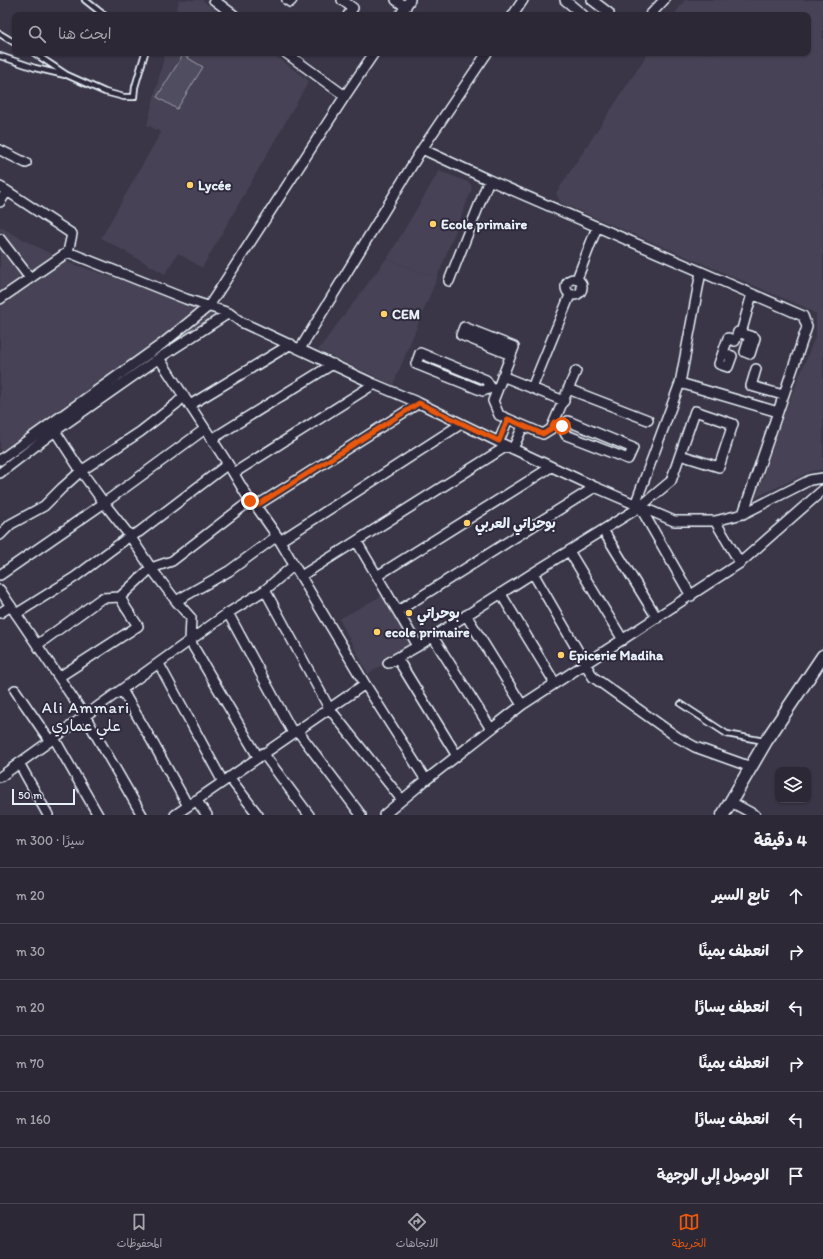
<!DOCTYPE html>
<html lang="ar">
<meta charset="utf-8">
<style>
body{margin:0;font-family:Itim,"Playpen Sans Arabic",sans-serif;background:#34303e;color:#f1f3f6;direction:rtl}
.controls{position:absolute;right:12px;bottom:12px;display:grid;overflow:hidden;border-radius:8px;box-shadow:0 1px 3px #0004}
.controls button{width:36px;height:36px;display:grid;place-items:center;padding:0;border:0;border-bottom:1px solid #484451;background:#2c2836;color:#f1f3f6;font:20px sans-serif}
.scale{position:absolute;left:12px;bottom:10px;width:63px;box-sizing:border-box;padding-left:4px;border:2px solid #e8f1f8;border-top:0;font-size:11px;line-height:14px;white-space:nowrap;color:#e8f1f8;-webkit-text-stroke:3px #2f2a3d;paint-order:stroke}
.stop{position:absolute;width:12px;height:12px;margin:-9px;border:3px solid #ea580c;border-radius:50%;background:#fff}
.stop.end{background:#ea580c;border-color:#fff;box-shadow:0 1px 4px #0008}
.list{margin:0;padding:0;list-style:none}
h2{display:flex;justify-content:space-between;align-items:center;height:52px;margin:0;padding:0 16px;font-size:17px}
h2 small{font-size:13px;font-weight:400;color:#a6a6ad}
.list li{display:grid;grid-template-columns:26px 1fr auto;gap:12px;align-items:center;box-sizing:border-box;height:56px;padding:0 16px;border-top:1px solid #484451}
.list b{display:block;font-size:15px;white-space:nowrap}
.list em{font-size:13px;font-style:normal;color:#a6a6ad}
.icon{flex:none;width:22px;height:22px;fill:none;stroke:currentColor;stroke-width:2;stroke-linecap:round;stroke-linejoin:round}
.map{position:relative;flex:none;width:823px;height:815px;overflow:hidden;direction:ltr}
.search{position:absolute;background:#2c2836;box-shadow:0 1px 3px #0004;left:12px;right:12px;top:12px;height:44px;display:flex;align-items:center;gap:10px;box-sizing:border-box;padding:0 14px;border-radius:8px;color:#a6a6ad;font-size:15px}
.sheet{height:388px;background:#2c2836}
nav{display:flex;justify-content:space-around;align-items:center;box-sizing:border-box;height:56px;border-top:1px solid #484451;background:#2c2836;font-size:11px;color:#a6a6ad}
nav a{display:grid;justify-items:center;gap:2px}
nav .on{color:#ea580c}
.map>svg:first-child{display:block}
.built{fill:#464354}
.green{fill:#504e5f;stroke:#9ca0ac}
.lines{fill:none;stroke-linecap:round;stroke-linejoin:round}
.lane-casing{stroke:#e8f1f8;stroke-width:8}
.street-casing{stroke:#e8f1f8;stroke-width:12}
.secondary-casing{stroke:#e8f1f8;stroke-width:15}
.lane{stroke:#2f2a3d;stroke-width:4.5}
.street{stroke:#2f2a3d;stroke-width:9}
.secondary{stroke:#2f2a3d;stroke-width:12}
.route{stroke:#ea580c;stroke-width:5}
.poi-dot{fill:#ffd166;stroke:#2f2a3d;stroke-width:1.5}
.labels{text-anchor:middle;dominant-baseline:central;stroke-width:4;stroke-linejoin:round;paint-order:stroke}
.poi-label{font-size:14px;font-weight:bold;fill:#e8f1f8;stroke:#2f2a3d;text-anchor:start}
.quarter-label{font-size:16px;letter-spacing:1px;fill:#e8f1f8;stroke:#2f2a3d}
</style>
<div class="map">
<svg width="823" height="815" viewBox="0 0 823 815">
<rect width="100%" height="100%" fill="#3a3648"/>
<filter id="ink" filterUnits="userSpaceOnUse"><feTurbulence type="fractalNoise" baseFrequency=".025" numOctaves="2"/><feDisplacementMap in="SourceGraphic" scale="8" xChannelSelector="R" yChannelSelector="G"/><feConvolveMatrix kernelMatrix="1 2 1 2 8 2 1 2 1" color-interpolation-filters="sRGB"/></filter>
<g filter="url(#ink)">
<!-- built -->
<path class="built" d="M179,0H202L222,15H175Z
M685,0H823V469L812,471L756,497L784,414L816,335V314L804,307L561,203L556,193L648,53H808V15H674Z
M165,53H272L309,81L202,268L178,253L165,274L101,238L161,132L147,125Z
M439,171L468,182L471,185L472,189L437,278L387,259Z
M0,227L66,262L220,312L0,468Z
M386,259L437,278L393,385L318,350Z
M385,594L416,644L368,674L339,619Z"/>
<!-- green -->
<path class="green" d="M183,55L203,67L177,109L157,97Z
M424,359L485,384L483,388L422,362Z
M573,427L627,449L625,453L572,431Z"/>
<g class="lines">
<!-- lane casing -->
<g class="lane-casing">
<path id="lane" d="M85,0L104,15
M0,34L15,43
M34,53L67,75L105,92L124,97H134L135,87L145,53
M0,56L35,68L65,75
M681,704L727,734L764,741"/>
</g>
<!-- street casing -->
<g class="street-casing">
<path id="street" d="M214,0L234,15
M287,0L290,2L292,0
M342,0L353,8L348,15
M396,0L406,7
M565,0L583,15
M592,0L609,13
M400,15L410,0
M513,15L523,0
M650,15L664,0
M286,53L345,96
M422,149L487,53
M0,150L26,163
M0,187L7,191L72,234L68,252
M0,202L7,191
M0,239L30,278
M566 287a8 8 0 1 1 16 0a8 8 0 1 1-16 0Z
M577,279L597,227
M449,281L489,180
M0,299L68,252L186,299L229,313L241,322L374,384L419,403L507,446L595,487L674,521H715L743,514L810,480L823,478
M741,333L752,294
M300,349L422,149L489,180L803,316L807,327L743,514
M723,353L732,356L728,367L719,364L728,338L735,341L738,332C744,334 749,336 755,338L750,354L745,352L750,336
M511,355L461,335L464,327L514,347L493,401L499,415L543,434L551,429L576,371
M159,358L229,313
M756,369L751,386L783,395
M502,376L564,401
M680,383L778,412
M491,388L486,380L420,353L416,364L483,391L491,388L497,391
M532,388L570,295
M568,389L648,420
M190,405L291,344
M554,423L562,426L566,435L628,459L633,448L568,421L562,426
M55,431L81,471L104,503L130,536L151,568L176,601L191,618L190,641L258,757
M212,439L333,364
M499,441L508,419
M513,449L523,426
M0,460L162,344L209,306L345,96L374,53
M0,473L55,431L159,358L228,464L250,501L256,506L277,536L294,565L265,590L228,613L0,777
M234,473L374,384
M635,505L680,383L701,272
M256,506L419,403
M640,507L691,596
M715,521L740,563
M603,530L657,618
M0,535L11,524L44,506L62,488L81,471L140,432L176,404L184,396
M280,541L461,424
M357,542L418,646
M569,551L623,640
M533,573L593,677L677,737L695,747L751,767
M0,575L104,503L205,429
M301,576L507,446
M377,576L551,467
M0,590L85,716L142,815
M265,590L329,708L402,800
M501,594L555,683
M176,601L229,571L277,536
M398,611L595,487
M0,613L11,606
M228,613L293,733
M16,614L75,577L130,536L139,532L228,464
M466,615L522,705
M433,637L491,729
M37,645L102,598L120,597L151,568L172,561L250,501
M397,658L457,756
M388,663L418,646L533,573L640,507L671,481L695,411L733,424L719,467L680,455
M159,664L223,782
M59,677L138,626L126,608L120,597
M365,684L426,780L384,815
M15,690L50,741
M122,690L153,743L188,806
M297,730L361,815
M54,738L98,815
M263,753L309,815
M19,763L48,815
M229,777L258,815
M426,780L522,705L740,563L823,490
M196,800L207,815
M731,802L755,815
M175,815L365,684L294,565"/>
</g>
<!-- secondary casing -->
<g class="secondary-casing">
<path id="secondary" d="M723,815L766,741L823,656"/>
</g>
<!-- lane -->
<use href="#lane" class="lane"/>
<!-- street -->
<use href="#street" class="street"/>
<!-- secondary -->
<use href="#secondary" class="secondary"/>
</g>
</g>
<g class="lines" filter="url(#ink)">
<!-- route -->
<path class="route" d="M250,501L256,506L419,403L499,441L508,419L543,434L551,429L554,422L562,426"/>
</g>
<!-- markers -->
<g class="poi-dot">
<circle cx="190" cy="185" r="4"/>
<circle cx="433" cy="224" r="4"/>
<circle cx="384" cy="314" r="4"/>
<circle cx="467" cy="523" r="4"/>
<circle cx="409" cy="613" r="4"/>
<circle cx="377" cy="632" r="4"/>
<circle cx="561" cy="655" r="4"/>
</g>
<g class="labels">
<!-- poi labels -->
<g class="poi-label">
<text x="198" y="185">Lycée</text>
<text x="441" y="224">Ecole primaire</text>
<text x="392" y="314">CEM</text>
<text x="475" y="523">بوحراتي العربي</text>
<text x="417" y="613">بوحراتي</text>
<text x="385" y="632">ecole primaire</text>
<text x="569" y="655">Epicerie Madiha</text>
</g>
<!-- quarter labels -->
<g class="quarter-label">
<text x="86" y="707">Ali Ammari<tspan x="86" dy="18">علي عماري</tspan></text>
</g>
</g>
</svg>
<div class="controls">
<button><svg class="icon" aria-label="layers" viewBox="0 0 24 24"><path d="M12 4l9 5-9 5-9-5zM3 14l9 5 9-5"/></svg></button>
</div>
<div class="scale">50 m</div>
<div class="stop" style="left:562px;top:426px"></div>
<div class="stop end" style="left:250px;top:501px"></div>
<div class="search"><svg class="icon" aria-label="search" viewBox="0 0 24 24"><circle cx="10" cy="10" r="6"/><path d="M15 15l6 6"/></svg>ابحث هنا</div>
</div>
<section class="sheet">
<h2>4 دقيقة<small>سيرًا · 300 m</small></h2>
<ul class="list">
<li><svg class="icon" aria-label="ahead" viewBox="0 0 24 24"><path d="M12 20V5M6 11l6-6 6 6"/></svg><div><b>تابع السير</b></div><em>20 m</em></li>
<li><svg class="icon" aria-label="right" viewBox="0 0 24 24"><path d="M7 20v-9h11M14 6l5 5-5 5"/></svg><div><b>انعطف يمينًا</b></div><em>30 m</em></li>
<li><svg class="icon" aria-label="left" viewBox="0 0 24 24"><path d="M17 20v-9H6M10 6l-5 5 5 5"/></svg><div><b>انعطف يسارًا</b></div><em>20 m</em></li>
<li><svg class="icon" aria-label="right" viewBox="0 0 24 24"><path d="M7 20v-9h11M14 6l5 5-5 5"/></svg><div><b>انعطف يمينًا</b></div><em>70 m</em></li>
<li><svg class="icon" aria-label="left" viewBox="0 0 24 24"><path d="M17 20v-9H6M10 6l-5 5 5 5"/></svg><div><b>انعطف يسارًا</b></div><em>160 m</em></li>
<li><svg class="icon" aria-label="arrive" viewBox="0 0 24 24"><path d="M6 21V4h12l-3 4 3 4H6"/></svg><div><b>الوصول إلى الوجهة</b></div></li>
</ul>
</section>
<nav>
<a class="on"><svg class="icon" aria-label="map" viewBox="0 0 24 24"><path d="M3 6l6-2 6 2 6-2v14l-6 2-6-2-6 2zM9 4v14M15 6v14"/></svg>الخريطة</a>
<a><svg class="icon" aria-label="directions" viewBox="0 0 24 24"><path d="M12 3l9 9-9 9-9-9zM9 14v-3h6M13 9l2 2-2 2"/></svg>الاتجاهات</a>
<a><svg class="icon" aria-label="saved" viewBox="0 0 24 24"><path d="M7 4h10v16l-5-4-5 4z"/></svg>المحفوظات</a>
</nav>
